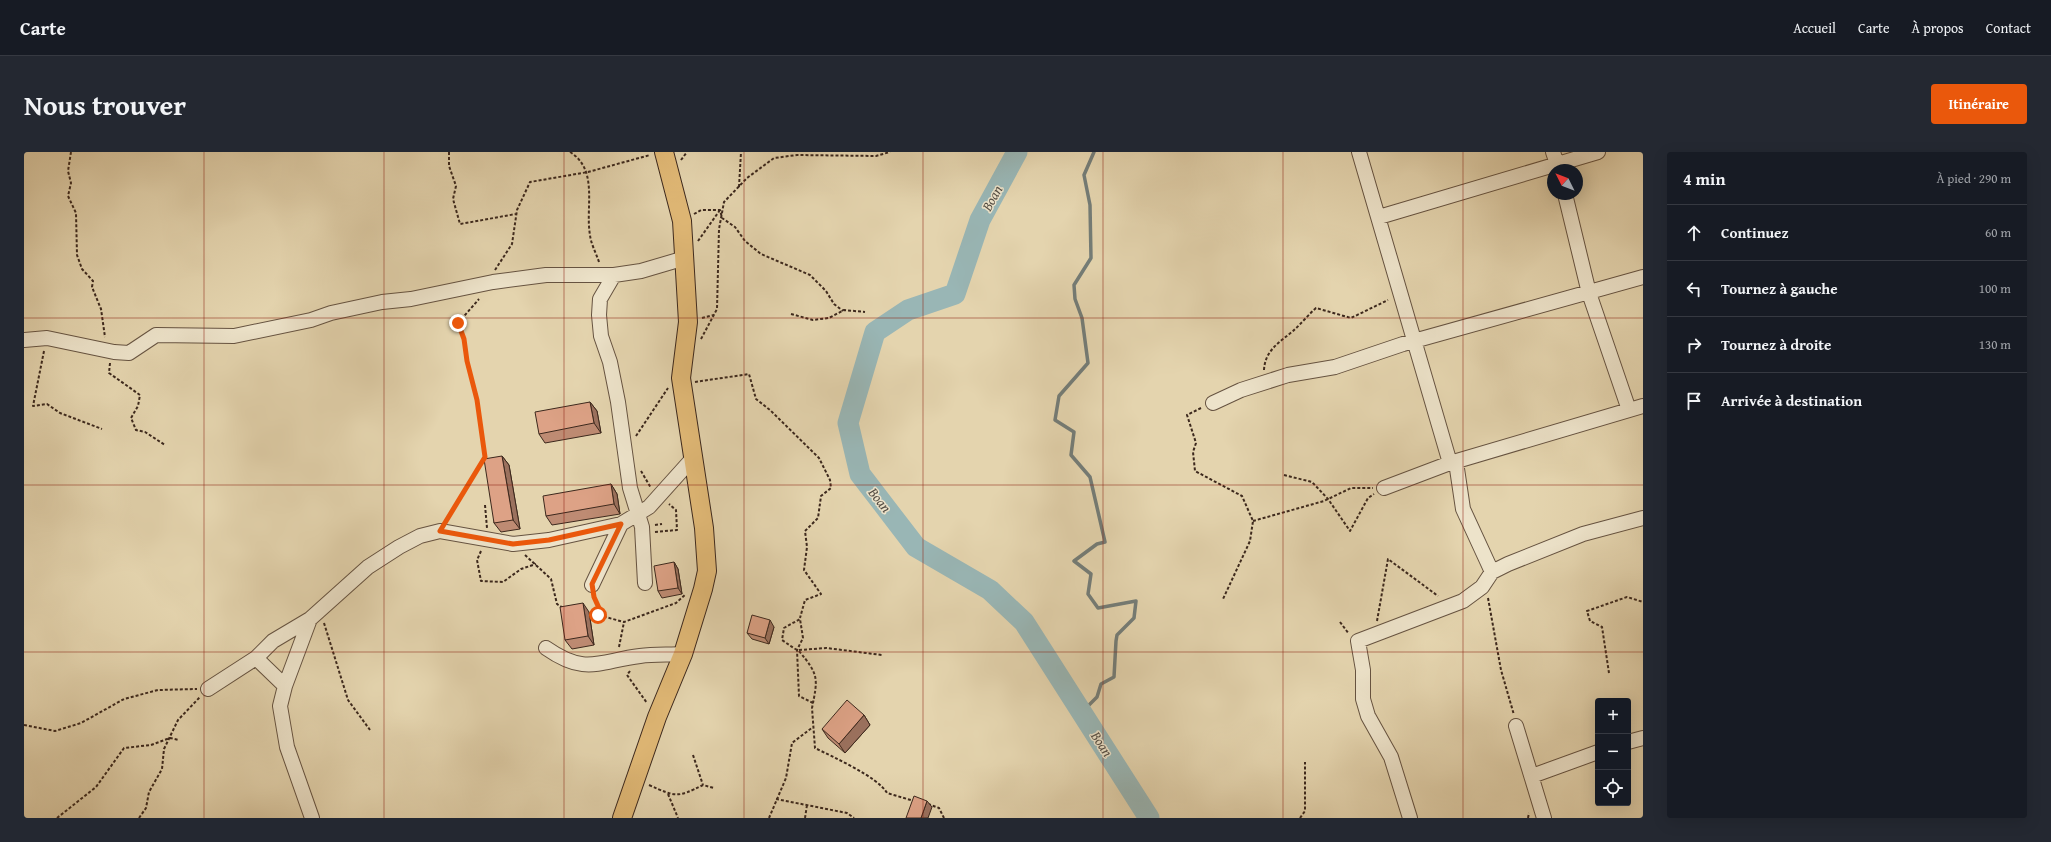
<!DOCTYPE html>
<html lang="fr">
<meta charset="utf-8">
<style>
body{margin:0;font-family:"Gentium Book Plus",serif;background:#242831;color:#f1f3f6}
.controls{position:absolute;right:12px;bottom:12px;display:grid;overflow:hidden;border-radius:4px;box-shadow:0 4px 16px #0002}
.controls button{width:36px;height:36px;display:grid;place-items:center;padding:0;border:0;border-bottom:1px solid #363941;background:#171b24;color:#f1f3f6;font:20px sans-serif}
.compass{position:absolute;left:1523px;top:12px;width:36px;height:36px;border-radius:50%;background:#171b24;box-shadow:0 4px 16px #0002;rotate:312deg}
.stop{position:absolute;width:12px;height:12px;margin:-9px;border:3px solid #ea580c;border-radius:50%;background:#fff}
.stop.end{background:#ea580c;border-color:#fff;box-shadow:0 1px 4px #0008}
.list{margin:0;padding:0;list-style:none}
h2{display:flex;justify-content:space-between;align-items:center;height:52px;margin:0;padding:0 16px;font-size:17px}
h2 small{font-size:13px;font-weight:400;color:#9ea1a6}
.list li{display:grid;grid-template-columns:26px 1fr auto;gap:12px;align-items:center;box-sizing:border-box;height:56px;padding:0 16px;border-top:1px solid #363941}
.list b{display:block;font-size:15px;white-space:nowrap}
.list em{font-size:13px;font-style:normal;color:#9ea1a6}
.icon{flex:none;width:22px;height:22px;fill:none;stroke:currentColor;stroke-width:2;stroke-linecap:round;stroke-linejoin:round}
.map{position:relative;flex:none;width:1619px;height:666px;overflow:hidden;border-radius:4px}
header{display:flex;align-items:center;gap:24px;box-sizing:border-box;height:56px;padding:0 20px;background:#171b24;border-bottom:1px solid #363941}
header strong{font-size:19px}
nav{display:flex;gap:22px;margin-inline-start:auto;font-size:14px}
.intro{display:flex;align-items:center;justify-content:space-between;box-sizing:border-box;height:96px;padding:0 24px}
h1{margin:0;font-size:28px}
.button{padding:10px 18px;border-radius:4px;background:#ea580c;color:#fff;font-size:14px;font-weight:700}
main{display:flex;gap:24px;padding:0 24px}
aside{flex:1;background:#171b24;border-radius:4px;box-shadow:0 4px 16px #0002}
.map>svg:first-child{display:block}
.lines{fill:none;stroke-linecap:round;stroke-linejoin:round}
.stream{stroke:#747d78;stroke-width:3.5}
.river{stroke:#99b6b5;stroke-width:21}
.minor-casing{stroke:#665341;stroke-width:16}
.major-casing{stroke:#3c281d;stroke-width:20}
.path{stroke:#3c281d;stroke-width:2;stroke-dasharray:3 2;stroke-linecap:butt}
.minor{stroke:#ede3ca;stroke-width:14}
.major{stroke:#e2ba77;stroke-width:18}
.wall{fill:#be8b73;stroke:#3c281d}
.shaded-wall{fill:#9b715e;stroke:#3c281d}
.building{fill:#dda286;stroke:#3c281d}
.route{stroke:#ea580c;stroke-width:5}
.grid{fill:none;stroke:#8f2418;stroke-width:1;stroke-opacity:0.55}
.labels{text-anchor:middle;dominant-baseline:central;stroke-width:3;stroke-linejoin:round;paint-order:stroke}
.water-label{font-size:14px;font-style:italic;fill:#534c43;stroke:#ede3ca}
</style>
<header>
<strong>Carte</strong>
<nav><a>Accueil</a><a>Carte</a><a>À propos</a><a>Contact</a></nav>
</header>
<div class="intro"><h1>Nous trouver</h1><a class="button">Itinéraire</a></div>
<main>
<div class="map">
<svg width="1619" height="666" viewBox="0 0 1619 666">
<rect width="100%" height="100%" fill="#e4d4ae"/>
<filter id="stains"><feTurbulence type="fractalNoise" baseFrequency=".005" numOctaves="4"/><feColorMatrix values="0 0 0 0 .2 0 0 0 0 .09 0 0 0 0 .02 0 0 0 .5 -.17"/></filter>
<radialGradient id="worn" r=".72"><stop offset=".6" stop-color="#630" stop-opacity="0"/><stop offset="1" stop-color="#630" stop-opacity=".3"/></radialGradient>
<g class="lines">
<!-- stream -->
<path class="stream" d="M1058,560L1073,545L1077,532L1090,525L1092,489L1093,483L1110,466L1112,449L1074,456L1064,442L1067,422L1050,409L1073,392L1081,390L1066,325L1047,303L1050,280L1031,268L1035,244L1064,211L1058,166L1051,147L1050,133L1067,106L1066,53L1060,23L1070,0"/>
<!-- river -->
<path class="river" d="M993,0L956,68L931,142L884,158L851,180L824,271L836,322L892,395L966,438L1000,470L1125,666"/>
<!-- minor casing -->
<g class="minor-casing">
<path id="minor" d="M1335,0L1426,311
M1529,0L1535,18
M1541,42L1565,141L1605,258
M1355,65L1574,0
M590,123L576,147L575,163L577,184L586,210L594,250L606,336L618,375L621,431
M0,188L23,186L90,200L105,201L132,183L210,184L287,168L307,161L358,150L387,147L469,130L522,123H590L617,119L661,106
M1189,251L1217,238L1264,223L1311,215L1379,192L1619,125
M1432,310L1439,357L1468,420
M1360,336L1426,311L1619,254
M568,433L597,372L625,355L669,306
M286,467L261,534L256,554L263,595L288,666
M522,496C562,524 575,509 616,504C630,502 645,503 659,502
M232,506L261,534
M184,537L232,506L249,489L286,467L344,415L375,395L396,384L416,379L489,392L525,388L597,372
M1492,574L1520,666
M1604,590L1619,586
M1508,624L1574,600
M1386,666L1367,605L1344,564L1339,547V518L1334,489L1439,449L1458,435L1468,420L1484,412L1559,382L1619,366"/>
</g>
<!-- major casing -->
<g class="major-casing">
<path id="major" d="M598,666L633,565L659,502L679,437L683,419L680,376L657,226L664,170L658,69L640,0"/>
</g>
<!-- path -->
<path class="path" d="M47,0L44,19L47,31L44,44L52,61L53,103L58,117L69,129L68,135L77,157L81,185
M425,0V14L432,34L429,47L436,72L492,62
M546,0C575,18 561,55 566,83C567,92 572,101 575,110
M657,8L663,0
M715,35L717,0
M670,62L677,58H696L698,66L711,75L721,89L737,102L786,123L802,139L810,152L819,159
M674,89L696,58
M471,118L488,92L493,58L506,30L564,20L626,3
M767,162L789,168L805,166L820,158L841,160
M678,166L690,163
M677,187L693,157L695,77L700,50L723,26L750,6L773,3L852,4L866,0
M20,199L9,254L23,252L36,261L78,277
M86,211L85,221L116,243L114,254L107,266L112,278L121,280L141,293
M1240,218C1241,198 1256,190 1269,179C1277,172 1284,163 1292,156L1327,166L1364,148
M671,230L725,222L732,247L746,258L795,306L806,328L807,336L797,344L794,366L781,379L783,395L780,418L797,442L781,448L776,466
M1177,256L1163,263L1172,291L1169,300L1171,319L1218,344L1229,369L1226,389L1199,447
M612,284L644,236
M617,319L627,336
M1260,323L1288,330L1304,347L1326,379L1344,346L1350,342
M461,353L463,376
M423,367L461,305L453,248L443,209L440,187L434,171L455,147
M1229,369L1300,349L1327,336H1349
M631,373L638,372
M631,380L653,378L652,358L645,352
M457,399L453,408L457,429L479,430L497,417L512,412
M501,403L527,427L533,452L539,456
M570,445L575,456L574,463L600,470L652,451L662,442
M1464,446L1477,518L1490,563
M1353,469L1364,407L1414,444
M1316,470L1325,482
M300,471L324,548L346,578
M595,495L600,470
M775,498L802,496L858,503
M606,519L603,523L623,551
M1585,521L1578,475L1566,469L1563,459L1603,445L1619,450
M789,551L775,544L773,498L779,486L776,467L760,476L758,488C764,492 769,496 775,499C795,523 794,526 788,556L791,596C809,605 854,625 863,641L890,649
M0,573L31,579L57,571L100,547L134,538L173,537
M669,603L679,633
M625,633C652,645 653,646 679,633L690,636
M644,642L654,666
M752,647L823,661L830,666
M904,652L915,656L920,666
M33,666L72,635L100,596L127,593L146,586L155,588
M115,666L122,656L125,640L138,617L140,597L154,568L176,545
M745,666L762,626L768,591L789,575
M781,666L783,653
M1276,666L1281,659V610
M1504,666L1505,661"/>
<!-- minor -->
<use href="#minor" class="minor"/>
<!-- major -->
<use href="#major" class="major"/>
</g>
<!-- wall -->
<path class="wall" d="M566,250L573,259L577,281L521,291L515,282Z
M478,304L485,313L496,377L477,380L470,371Z
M587,332L593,342L596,362L528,373L522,364Z
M650,410L654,417L658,442L638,446L634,439Z
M565,460L570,493L548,497L541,488Z
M750,475L745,492L728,487L723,481Z
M840,563L846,573L821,601L804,586L798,577Z"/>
<!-- shaded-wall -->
<path class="shaded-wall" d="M566,250L573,259L577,281L570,271Z
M478,304L485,313L496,377L489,368Z
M587,332L593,342L596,362L590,352Z
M650,410L654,417L658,442L654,436Z
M559,451L565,460L570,493L564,484Z
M746,468L750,475L745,492L741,486Z
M840,563L846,573L821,601L815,592Z
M903,649L908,655L904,666H897Z"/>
<!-- building -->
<path class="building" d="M566,250L570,271L515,282L511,260Z
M478,304L489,368L470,371L460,307Z
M587,332L590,352L522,364L519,344Z
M650,410L654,436L634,439L630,414Z
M559,451L564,484L541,488L536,455Z
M728,463L746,468L741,486L723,481Z
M823,548L840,563L815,592L798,577Z
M890,644L903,649L897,666H882Z"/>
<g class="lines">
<!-- route -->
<path class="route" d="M434,171L440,187L443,209L453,248L461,305L416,379L489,392L525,388L597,372L568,432L570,445L575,456L574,463"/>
</g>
<!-- grid -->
<path class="grid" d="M180,0V666M360,0V666M540,0V666M720,0V666M899,0V666M1079,0V666M1259,0V666M1439,0V666M0,166H1619M0,333H1619M0,500H1619"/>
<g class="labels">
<!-- water labels -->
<g class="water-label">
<text transform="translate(968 46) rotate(-61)">Boan</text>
<text transform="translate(856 348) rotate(52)">Boan</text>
<text transform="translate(1078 592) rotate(57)">Boan</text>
</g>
</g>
<rect width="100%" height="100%" filter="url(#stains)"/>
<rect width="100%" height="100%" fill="url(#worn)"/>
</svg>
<div class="controls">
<button>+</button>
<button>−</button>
<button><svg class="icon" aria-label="locate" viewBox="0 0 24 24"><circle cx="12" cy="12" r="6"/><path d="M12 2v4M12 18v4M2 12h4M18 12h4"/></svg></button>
</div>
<svg class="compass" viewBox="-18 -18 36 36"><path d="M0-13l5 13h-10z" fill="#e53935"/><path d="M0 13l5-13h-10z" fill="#9ea1a6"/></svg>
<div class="stop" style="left:574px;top:463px"></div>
<div class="stop end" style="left:434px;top:171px"></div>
</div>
<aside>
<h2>4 min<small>À pied · 290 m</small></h2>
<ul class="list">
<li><svg class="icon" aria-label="ahead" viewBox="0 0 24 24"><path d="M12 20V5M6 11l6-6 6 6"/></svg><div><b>Continuez</b></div><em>60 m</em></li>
<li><svg class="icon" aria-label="left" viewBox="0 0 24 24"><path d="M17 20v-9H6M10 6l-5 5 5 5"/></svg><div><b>Tournez à gauche</b></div><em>100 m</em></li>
<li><svg class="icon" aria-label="right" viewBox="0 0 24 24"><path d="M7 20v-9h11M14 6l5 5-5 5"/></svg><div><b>Tournez à droite</b></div><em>130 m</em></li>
<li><svg class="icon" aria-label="arrive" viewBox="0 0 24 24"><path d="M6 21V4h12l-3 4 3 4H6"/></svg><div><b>Arrivée à destination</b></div></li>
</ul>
</aside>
</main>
